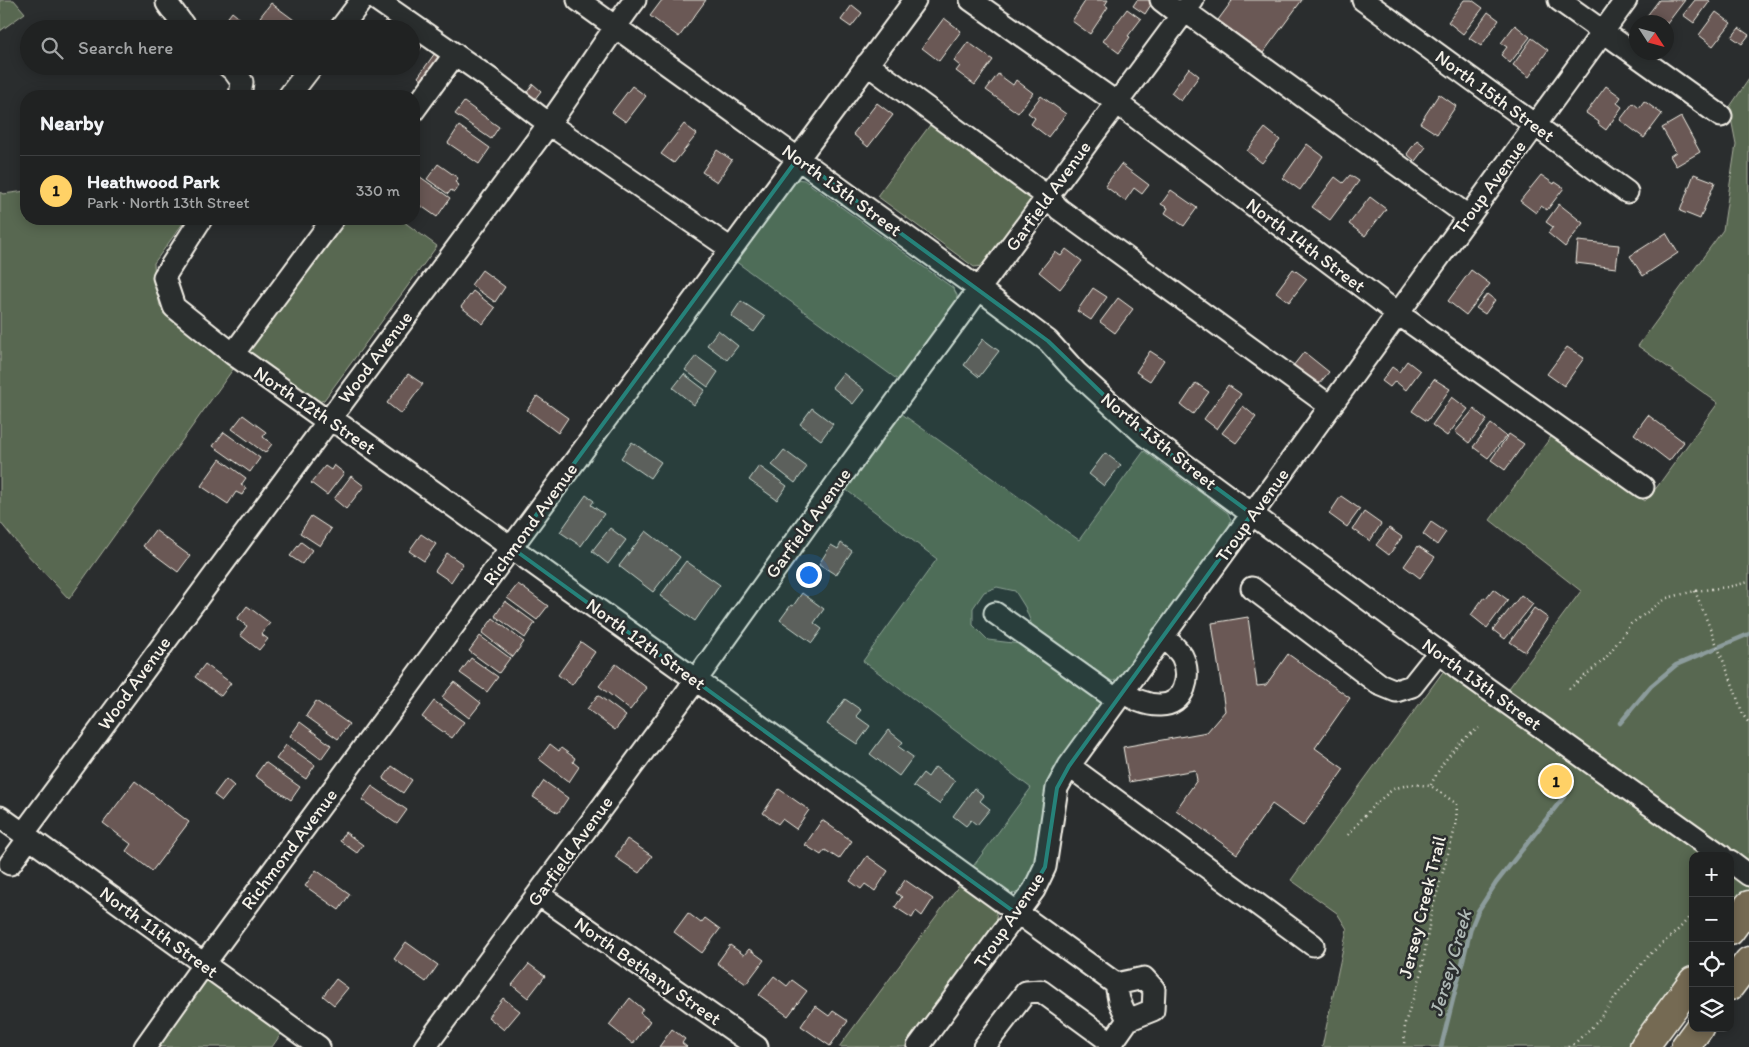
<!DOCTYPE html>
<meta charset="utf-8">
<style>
body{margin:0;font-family:Itim,sans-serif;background:#282a2a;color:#f1f3f6}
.controls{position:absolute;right:15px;bottom:15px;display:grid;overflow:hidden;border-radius:10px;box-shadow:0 2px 12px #0003}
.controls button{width:45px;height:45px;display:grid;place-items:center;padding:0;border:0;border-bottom:1px solid #3d3f40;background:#202222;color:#f1f3f6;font:25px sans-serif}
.compass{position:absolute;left:1629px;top:15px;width:45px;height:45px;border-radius:50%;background:#202222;box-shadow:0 2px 12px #0003;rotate:126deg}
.you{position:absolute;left:808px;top:574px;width:18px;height:18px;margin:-12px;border:4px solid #fff;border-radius:50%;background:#1a73e8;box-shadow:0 0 0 8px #1a73e833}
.badge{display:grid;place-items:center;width:32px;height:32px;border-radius:50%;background:#ffd166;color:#111;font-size:16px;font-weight:700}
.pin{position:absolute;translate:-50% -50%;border:2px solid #fff;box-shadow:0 1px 5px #0006}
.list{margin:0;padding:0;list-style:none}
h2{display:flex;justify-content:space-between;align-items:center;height:65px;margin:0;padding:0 20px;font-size:21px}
h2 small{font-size:16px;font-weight:400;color:#a2a4a5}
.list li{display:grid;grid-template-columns:32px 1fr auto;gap:15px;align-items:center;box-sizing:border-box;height:70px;padding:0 20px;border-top:1px solid #3d3f40}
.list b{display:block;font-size:19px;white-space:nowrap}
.list p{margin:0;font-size:16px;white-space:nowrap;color:#a2a4a5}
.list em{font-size:16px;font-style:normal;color:#a2a4a5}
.icon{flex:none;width:28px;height:28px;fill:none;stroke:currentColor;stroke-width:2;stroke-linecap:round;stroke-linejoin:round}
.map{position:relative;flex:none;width:1749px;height:1047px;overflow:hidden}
.search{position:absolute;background:#202222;box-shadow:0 2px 12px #0003;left:20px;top:20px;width:400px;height:55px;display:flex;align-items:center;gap:12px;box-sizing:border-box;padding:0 18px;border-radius:28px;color:#a2a4a5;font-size:19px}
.panel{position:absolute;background:#202222;box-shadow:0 2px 12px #0003;left:20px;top:90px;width:400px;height:135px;border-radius:20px}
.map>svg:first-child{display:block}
.green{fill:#596851;stroke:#a6ac9c}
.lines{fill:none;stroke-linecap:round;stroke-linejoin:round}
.stream{stroke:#8c9c9c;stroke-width:4.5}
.building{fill:#6b5954;stroke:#f4f1e8}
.minor-casing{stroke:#f4f1e8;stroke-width:25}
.major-casing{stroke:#f4f1e8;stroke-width:31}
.path{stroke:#f4f1e8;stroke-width:2.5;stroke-dasharray:1 4;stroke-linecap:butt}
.minor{stroke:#2a2d2e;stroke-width:21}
.major{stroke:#746b52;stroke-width:28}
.marked{fill:#26827a;fill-opacity:0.2;stroke:#26827a;stroke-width:4;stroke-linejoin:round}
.labels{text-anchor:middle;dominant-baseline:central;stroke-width:5;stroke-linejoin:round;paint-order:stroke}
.street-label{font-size:19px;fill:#f4f1e8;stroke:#2a2d2e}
.water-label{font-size:20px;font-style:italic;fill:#afb9b6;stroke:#2a2d2e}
</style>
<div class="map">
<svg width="1749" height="1047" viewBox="0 0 1749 1047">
<rect width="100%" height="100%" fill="#2a2d2e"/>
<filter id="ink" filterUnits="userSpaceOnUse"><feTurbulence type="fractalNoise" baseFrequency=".02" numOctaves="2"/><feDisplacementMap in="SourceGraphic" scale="10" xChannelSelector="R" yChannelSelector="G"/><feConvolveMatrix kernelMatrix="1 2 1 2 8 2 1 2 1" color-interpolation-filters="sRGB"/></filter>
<g filter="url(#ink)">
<!-- green -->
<path class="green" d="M0,0H14L25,13L0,31Z
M1749,79V891L1730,916V856H1693V967L1634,1047H1322L1347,929L1337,913L1291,880L1445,669L1495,707L1581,591L1490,520L1553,434L1645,501L1657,487L1718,403L1638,346L1723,230L1736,144L1729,108Z
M939,113L1042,187L990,260L981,266L974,267L877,196Z
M796,179L804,180L953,288L957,295V301L898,380L735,261Z
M26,191V219H186L154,263L155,281L160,306L236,365L69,599L23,550L0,522V192L3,194Z
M337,219H400L437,246L324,400L319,402L313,401L244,350Z
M902,414L1079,540L1144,451L1228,513L1231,520L1228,530L1120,678L1111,682L1097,674L1033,628L1025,607L1015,591L997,587L984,592L973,608V625L988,640L1021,644L1095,696L1100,703L1053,772L1046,791L1038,860L1030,880L1018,893L1008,894L971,869L1031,788L863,661L937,559L845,489Z
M960,884L994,908L997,917L995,927L906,1047H839Z
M204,978L281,1034L272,1047H154Z"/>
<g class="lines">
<!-- stream -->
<path class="stream" d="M1620,723L1651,686L1676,665L1749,634
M1441,1047L1471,928L1478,911L1496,883L1566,794"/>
</g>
<!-- building -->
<path class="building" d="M662,0H706L679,37L650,16Z
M1086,0H1108L1105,5L1108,7L1090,34L1072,21Z
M1137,0H1154L1145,14L1133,6Z
M1230,0H1302L1263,53L1218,20L1232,1Z
M1464,0H1472L1483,8L1463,34L1448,22Z
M1659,0H1685L1666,25V22H1653L1646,17Z
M1695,0H1708L1710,1L1694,23L1683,15Z
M271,3L294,20L288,29H276L260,17Z
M852,5L862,13L851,27L841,20Z
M1127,9L1141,19L1128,36L1130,37L1119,53L1103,41Z
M232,12L253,29H219Z
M1488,12L1499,20L1481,46L1469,38Z
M1716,12L1731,23L1713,46L1699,35Z
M389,15L409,29H380Z
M944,18L961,31L939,61L922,48Z
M1515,25L1530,37L1510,63L1501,55L1507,47L1501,43Z
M1739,28L1749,35L1742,44L1732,37Z
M411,30L426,41L413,59L411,58Z
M1532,38L1548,50L1529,77L1513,65Z
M968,42L993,60L975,85L956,71L960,66L954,61Z
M435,53L445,61L428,85L418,77Z
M1189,68L1199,76L1181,101L1171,93Z
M998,74L1013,85L1016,80L1033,93L1018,113L986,90Z
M533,84L541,91L531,104L523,98Z
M632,86L646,96L626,122L612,112Z
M1606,86L1621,97L1617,103L1622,107L1606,130L1598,124L1599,122L1586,113Z
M1439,94L1456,106L1437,134L1420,123Z
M1041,96L1066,114L1048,137L1031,124L1035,118L1028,113Z
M1644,101L1662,114L1644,138L1620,120L1633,103L1639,108Z
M464,102L499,127L491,139L455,114Z
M877,103L893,115L868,147L853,134Z
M1681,117L1700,152L1676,166L1670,156L1676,152L1662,128Z
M684,124L697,134L674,163L661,154Z
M459,126L490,148L479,164L448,143Z
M1265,128L1280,140L1262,163L1247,151Z
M1417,140L1426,147L1415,161L1407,154Z
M1307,144L1323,156L1300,190L1283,178Z
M717,150L732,160L717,182L702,172Z
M438,164L458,178L455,182L459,185L454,192L451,190L448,194L427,179Z
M1121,164L1149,185L1142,194L1134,188L1125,201L1105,186Z
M416,174L450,198L437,217L414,201V176Z
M1694,174L1715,182L1700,219L1680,211Z
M1350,175L1359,181L1330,220L1312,207L1335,177L1343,183Z
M1541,175L1554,184L1555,182L1564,188L1547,210L1541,206L1536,213L1520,201Z
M1171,190L1197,208L1184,226L1165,213L1168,208L1161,204Z
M1370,197L1386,209L1365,236L1349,224Z
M1559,204L1583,223L1565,247L1548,233L1553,227L1546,222Z
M1666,233L1678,253L1643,276L1630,256Z
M1578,241L1619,245L1616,268L1576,263Z
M1066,249L1082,261L1060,289L1039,272L1055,252L1061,256Z
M1293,269L1307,279L1289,302L1276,292Z
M482,270L505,287L495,302L471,285Z
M1471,270L1490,284L1466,315L1448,301Z
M1093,288L1107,297L1091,320L1077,311Z
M473,291L495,308L483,324L461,307Z
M1487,294L1495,300L1485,314L1476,308Z
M1118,298L1133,309L1115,333L1100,322Z
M741,301L765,317L754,332L731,316Z
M718,330L738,346L727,360L707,345Z
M983,339L999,351L979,377L964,365Z
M1567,347L1584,358L1564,386L1547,374Z
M1150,351L1164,360L1150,381L1136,372Z
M1304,352L1329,372L1318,385L1293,366Z
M696,356L718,372L708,387L685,370Z
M1407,361L1420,371L1406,390L1395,381L1390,387L1382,381L1392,367L1399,372Z
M843,373L864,390L853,404L832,387Z
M408,374L423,384L401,414L387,403Z
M684,374L705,390L694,405L673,388Z
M1434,379L1450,389L1427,421L1412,411Z
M1196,383L1209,392L1193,414L1181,405Z
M1228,385L1241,394L1217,429L1204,419Z
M537,396L568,418L558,433L527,410Z
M1452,397L1468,409L1447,436L1432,425Z
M1243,406L1256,417L1236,443L1222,433Z
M812,408L833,424L821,440L800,424Z
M1474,409L1487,420L1469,443L1455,432Z
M243,415L266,432L263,437L272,444L265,453L232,429Z
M1648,415L1684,442L1669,461L1634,434Z
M1491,424L1506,436L1488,458L1473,447Z
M224,432L260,458L250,472L213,446Z
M1509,434L1524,444L1505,470L1491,460Z
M632,442L661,462L650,478L621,458Z
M784,450L807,467L795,483L772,465Z
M1105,453L1121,465L1104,486L1089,474Z
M220,459L246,478L241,485L246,488L242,495L236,492L228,504L201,486Z
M334,465L344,473L327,495L311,483L325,466L331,470Z
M759,466L787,486L777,500L749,480Z
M351,476L364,486L346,509L334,499Z
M586,495L594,501L591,505L604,514L581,546L560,532Z
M1341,496L1360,509L1347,527L1329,514Z
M1364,512L1381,524L1370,541L1353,529Z
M311,516L331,529L320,546L300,533Z
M1431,522L1446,532L1437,545L1423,534Z
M610,528L626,540L608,564L592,551Z
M1389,528L1402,537L1389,555L1376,545Z
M155,530L190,556L178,572L143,546Z
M646,531L680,557L653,592L619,566Z
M421,534L436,544L424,561L409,551Z
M301,542L312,550L302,564L290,556Z
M841,543L852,551L836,575L819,564L831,545L838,549Z
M1418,546L1435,557L1420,578L1404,566Z
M447,553L463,564L451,582L435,571Z
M686,561L720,585L695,621L660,596Z
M518,584L548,606L537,620L507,598Z
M1493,589L1508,600L1487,628L1471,615L1484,597L1486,598Z
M802,593L824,609L814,623L822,629L812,643L780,620L791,605L793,606Z
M1521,595L1533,604L1505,639L1493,630Z
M505,601L535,623L525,638L495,616Z
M247,606L270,623L261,634L268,639L259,650L240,635L247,626L237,619Z
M1534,608L1548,618L1525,652L1510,642Z
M1248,617L1257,686L1266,685L1288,654L1350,698L1315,748L1344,769L1303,826L1272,804L1237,854L1176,810L1197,780L1195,770L1129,782L1123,747L1207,732L1225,711L1212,623Z
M493,618L524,642L513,657L482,633Z
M480,636L510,658L499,673L469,651Z
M581,642L595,652L572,685L558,675Z
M471,658L498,677L487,692L460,673Z
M205,664L231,683L221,696L195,677Z
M616,664L647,688L630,710L599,686Z
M454,682L481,703L469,718L442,697Z
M598,695L626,716L615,730L587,709Z
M845,699L861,710L856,716L870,726L857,744L827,724Z
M316,701L349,724L338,739L306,716Z
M434,701L464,722L452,738L422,717Z
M300,722L331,745L321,759L290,736Z
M888,730L903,742L899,747L913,757L899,776L870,754Z
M550,744L559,751L561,748L575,758L573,762L579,767L569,782L539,759Z
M286,745L315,765L306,779L276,759Z
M265,762L300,787L291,800L255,776Z
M392,766L412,780L403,793L383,779Z
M935,767L955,781L939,804L913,786L923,773L928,777Z
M226,779L234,786L222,801L214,795Z
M135,781L189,822L152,871L126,851L131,844L103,823Z
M544,781L568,798L558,813L533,797Z
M372,786L407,810L397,824L362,800Z
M974,788L984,796L980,801L990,809L977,825L971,820L966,826L953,816Z
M779,789L809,810L796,829L782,819L778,824L763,813Z
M822,820L852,841L839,859L825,850L821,855L805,845Z
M345,832L363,845L357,853L340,841Z
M627,839L652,856L639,873L615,857Z
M867,856L888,871L875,891L865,884L861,889L850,881Z
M316,870L350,894L339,910L305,886Z
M905,880L933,899L922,916L916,911L912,918L895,907L902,897L896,893Z
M688,913L701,923L705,918L720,929L702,953L674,932Z
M406,942L438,965L426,982L394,959Z
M730,945L744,955L749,949L764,960L746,984L717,963Z
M529,964L545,976L528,998L512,985Z
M774,976L787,986L792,980L807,991L788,1016L759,995Z
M336,979L348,988L334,1005L323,996Z
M503,998L520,1011L504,1030L488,1017Z
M630,998L643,1009L640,1013L650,1021L633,1044L609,1025Z
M815,1006L829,1016L833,1011L848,1021L830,1046L801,1026Z
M672,1029L685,1039L682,1043L687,1047H659Z"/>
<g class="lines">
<!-- minor casing -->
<g class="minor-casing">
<path id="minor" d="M167,0V3L186,29
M377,0L489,78L549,124L731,249
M578,0L979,289L1048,341L1076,372L1146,436L1439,652L1461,670L1722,856
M971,0L1117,103L1397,313L1643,487
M1161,0L1174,10L1185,11L1468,216
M1363,0L1627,192
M1559,0L1721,116
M340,29L362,0
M867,64L1048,197L1059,209L1330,406
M228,66L234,71L242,82L240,96
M289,96L312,66
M414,110L455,54
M201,219L164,277L174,307L233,354L327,421L342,426L696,680L1116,984
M233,354L333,219
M1252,588L1379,684L1396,691L1412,686L1439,652
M995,613L1117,700
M1122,692C1134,699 1145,705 1159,705C1185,706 1192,676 1182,656C1178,649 1169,642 1163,636
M1069,766L1313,945
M0,817L319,1047
M23,834C197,598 371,363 546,128C577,86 604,41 635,0
M1730,861L1749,875
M10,864L29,838
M538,894L757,1047
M145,1047L204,964L915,0
M425,1047L696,680L844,473L979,289L1193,0
M918,1047L1034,890L1045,867L1057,788L1069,766L1626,0
M984,1047L1026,992L1041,991L1112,1043
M1109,1047L1128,1020L1153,1010L1154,989L1144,978L1116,984L1119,1000L1128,1020"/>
</g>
<!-- major casing -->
<g class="major-casing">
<path id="major" d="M1730,931L1749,905
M1730,986L1749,961
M1644,1047L1693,981
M1685,1047L1699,1028"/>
</g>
<!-- path -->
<path class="path" d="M1695,591L1731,680L1743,715L1749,723
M1569,689L1605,659L1631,624L1667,598L1695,591L1728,587L1749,582
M1431,785C1441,763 1458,741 1479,728
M1348,835L1373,806L1393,789L1411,784L1431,786L1457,804L1456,825L1431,914L1421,975L1405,1023L1404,1047
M1569,1047L1574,1044L1597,1022L1619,992L1648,956L1679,929L1693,913"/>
<!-- minor -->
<use href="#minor" class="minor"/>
<!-- major -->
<use href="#major" class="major"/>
</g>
</g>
<!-- marked area -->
<path class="marked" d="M798,158L1048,341L1146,436L1252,514L1069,766L1057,788L1045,867L1017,914L512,548Z"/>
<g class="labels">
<!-- street labels -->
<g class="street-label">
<text transform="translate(1495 96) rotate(36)">North 15th Street</text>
<text transform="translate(1489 187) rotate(-54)">Troup Avenue</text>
<text transform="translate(842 190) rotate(36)">North 13th Street</text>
<text transform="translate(1048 196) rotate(-54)">Garfield Avenue</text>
<text transform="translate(1306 245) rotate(37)">North 14th Street</text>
<text transform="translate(375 357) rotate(-53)">Wood Avenue</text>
<text transform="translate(315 410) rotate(34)">North 12th Street</text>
<text transform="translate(1159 441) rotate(39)">North 13th Street</text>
<text transform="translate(1252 515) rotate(-54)">Troup Avenue</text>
<text transform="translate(808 523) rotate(-54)">Garfield Avenue</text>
<text transform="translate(530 524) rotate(-54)">Richmond Avenue</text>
<text transform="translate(646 644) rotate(36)">North 12th Street</text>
<text transform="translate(134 683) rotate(-54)">Wood Avenue</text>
<text transform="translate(1482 684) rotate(36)">North 13th Street</text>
<text transform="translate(289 849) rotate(-53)">Richmond Avenue</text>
<text transform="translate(570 851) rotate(-54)">Garfield Avenue</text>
<text transform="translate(1422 907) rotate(-76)">Jersey Creek Trail</text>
<text transform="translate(1009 920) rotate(-56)">Troup Avenue</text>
<text transform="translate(159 932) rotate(36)">North 11th Street</text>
<text transform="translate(648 971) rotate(35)">North Bethany Street</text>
</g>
<!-- water labels -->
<g class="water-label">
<text transform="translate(1450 963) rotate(-74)">Jersey Creek</text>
</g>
</g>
</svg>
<div class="controls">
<button>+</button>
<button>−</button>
<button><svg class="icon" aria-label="locate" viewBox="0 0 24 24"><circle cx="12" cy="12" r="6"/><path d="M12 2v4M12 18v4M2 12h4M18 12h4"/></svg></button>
<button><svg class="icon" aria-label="layers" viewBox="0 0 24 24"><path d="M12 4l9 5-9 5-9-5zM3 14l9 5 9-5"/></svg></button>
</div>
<svg class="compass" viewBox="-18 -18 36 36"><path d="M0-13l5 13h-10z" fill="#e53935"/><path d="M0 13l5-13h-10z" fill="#a2a4a5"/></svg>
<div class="you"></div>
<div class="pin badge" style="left:1556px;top:781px">1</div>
<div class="search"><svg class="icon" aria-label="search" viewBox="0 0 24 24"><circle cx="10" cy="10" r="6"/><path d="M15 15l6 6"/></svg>Search here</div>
<section class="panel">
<h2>Nearby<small></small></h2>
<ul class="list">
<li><span class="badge">1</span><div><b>Heathwood Park</b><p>Park · North 13th Street</p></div><em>330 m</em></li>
</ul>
</section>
</div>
